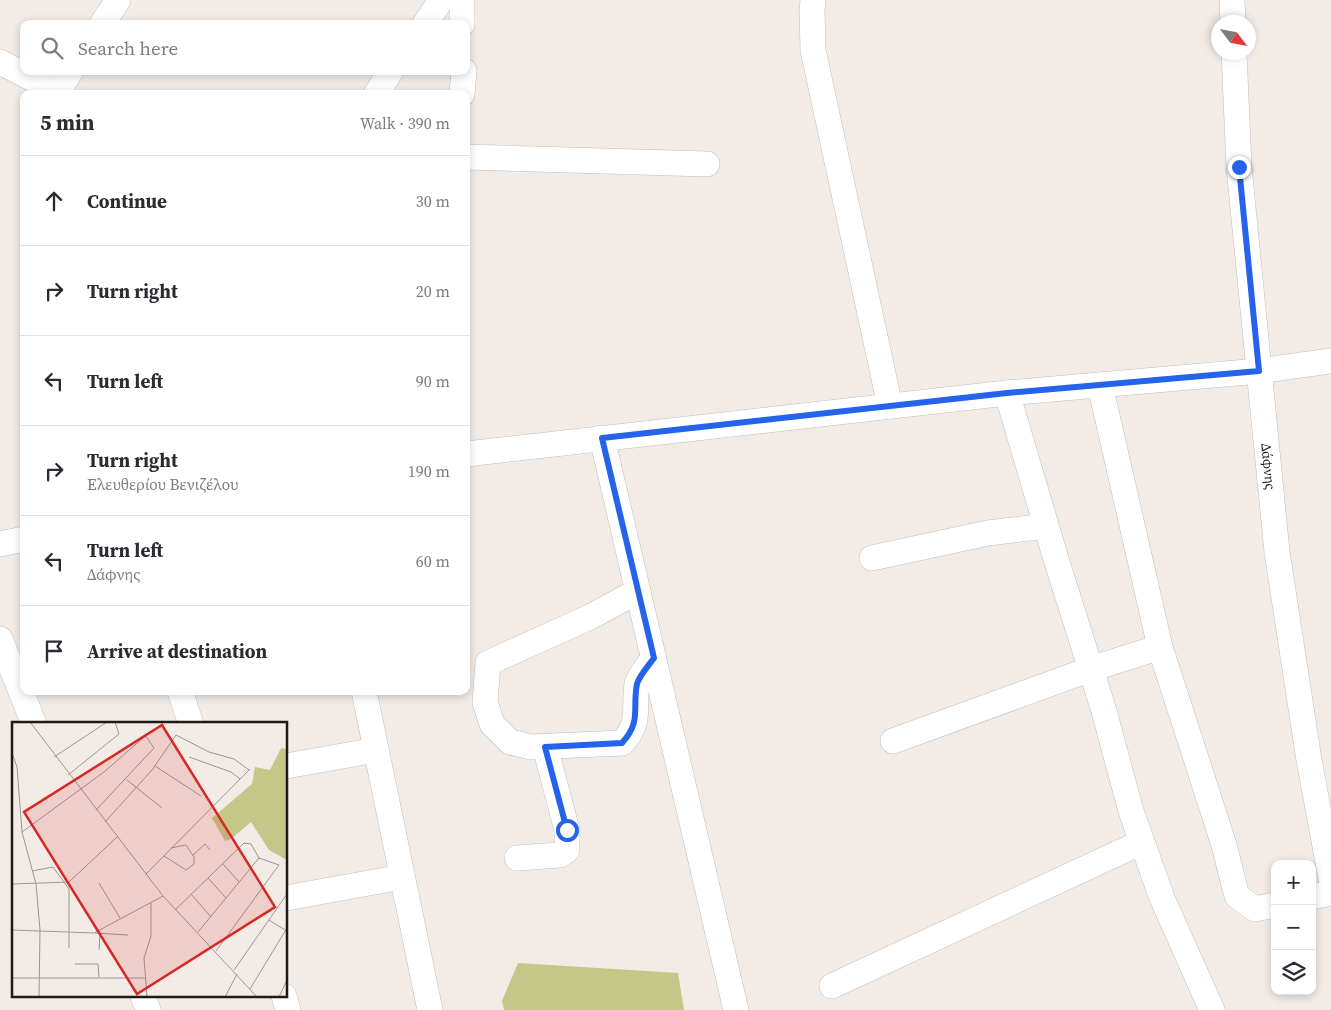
<!DOCTYPE html>
<meta charset="utf-8">
<style>
body{margin:0;font-family:"Source Serif 4",serif;background:#f7f7f7;color:#2b2b33}
.controls{position:absolute;right:15px;bottom:15px;display:grid;overflow:hidden;border-radius:10px;box-shadow:0 2px 8px #0003}
.controls button{width:45px;height:45px;display:grid;place-items:center;padding:0;border:0;border-bottom:1px solid #e1e1e2;background:#fff;color:#2b2b33;font:25px sans-serif}
.compass{position:absolute;left:1211px;top:15px;width:45px;height:45px;border-radius:50%;background:#fff;box-shadow:0 2px 8px #0003;rotate:122deg}
.stop{position:absolute;width:15px;height:15px;margin:-11px;border:4px solid #2563eb;border-radius:50%;background:#fff}
.stop.end{background:#2563eb;border-color:#fff;box-shadow:0 1px 5px #0008}
.list{margin:0;padding:0;list-style:none}
h2{display:flex;justify-content:space-between;align-items:center;height:65px;margin:0;padding:0 20px;font-size:21px}
h2 small{font-size:16px;font-weight:400;color:#7c7c81}
.list li{display:grid;grid-template-columns:32px 1fr auto;gap:15px;align-items:center;box-sizing:border-box;height:90px;padding:0 20px;border-top:1px solid #e1e1e2}
.list b{display:block;font-size:19px;white-space:nowrap}
.list p{margin:0;font-size:16px;white-space:nowrap;color:#7c7c81}
.list em{font-size:16px;font-style:normal;color:#7c7c81}
.icon{flex:none;width:28px;height:28px;fill:none;stroke:currentColor;stroke-width:2;stroke-linecap:round;stroke-linejoin:round}
.map{position:relative;flex:none;width:1331px;height:1010px;overflow:hidden}
.search{position:absolute;background:#fff;box-shadow:0 2px 8px #0003;left:20px;top:20px;width:450px;height:55px;display:flex;align-items:center;gap:12px;box-sizing:border-box;padding:0 18px;border-radius:10px;color:#7c7c81;font-size:19px}
.panel{position:absolute;background:#fff;box-shadow:0 2px 8px #0003;left:20px;top:90px;width:450px;height:605px;border-radius:10px}
.map>svg:first-child{display:block}
.green{fill:#c4c787}
.lines{fill:none;stroke-linecap:round;stroke-linejoin:round}
.minor-casing{stroke:#c4bdb8;stroke-width:26}
.minor{stroke:#fff;stroke-width:25}
.route{stroke:#2563eb;stroke-width:6}
.labels{text-anchor:middle;dominant-baseline:central;stroke-width:5;stroke-linejoin:round;paint-order:stroke}
.street-label{font-size:14px;fill:#1d1a18;stroke:#fef9f4}
.inset-road{fill:none;stroke:#9d9794;stroke-width:1}
.view{fill:#d62828;fill-opacity:0.15;stroke:#d62828;stroke-width:2.5}
.inset-edge{fill:none;stroke:#1d1a18;stroke-width:2.5}
</style>
<div class="map">
<svg width="1331" height="1010" viewBox="0 0 1331 1010">
<rect width="100%" height="100%" fill="#f2ebe6"/>
<!-- green -->
<path class="green" d="M518,963L678,973L684,1010H504L502,1001Z"/>
<g class="lines">
<!-- minor casing -->
<g class="minor-casing">
<g id="minor">
<path d="M462,0V24"/>
<path d="M813,0L812,10L813,50L890,406"/>
<path d="M1232,0L1233,22"/>
<path d="M102,24L118,0"/>
<path d="M425,24L441,0"/>
<path id="s1" d="M1234,52L1239,167L1277,552L1309,760L1331,878"/>
<path d="M0,62L62,94"/>
<path d="M58,91L71,71"/>
<path d="M376,94L391,71"/>
<path d="M462,94L464,71"/>
<path d="M466,157L707,164"/>
<path d="M1100,385L1160,647L1224,845L1237,896L1255,909L1275,905"/>
<path d="M1007,393L1056,559L1104,711L1131,811L1162,898L1212,1010"/>
<path d="M602,438L736,1010"/>
<path d="M466,454L1007,393L1259,371L1331,361"/>
<path d="M0,544L24,539"/>
<path d="M872,558L988,533L1046,526"/>
<path d="M638,591L590,617L488,663L485,702L492,724L510,742L531,747L622,743C642,721 633,709 637,684C639,676 649,665 653,658"/>
<path d="M0,639L34,724"/>
<path d="M180,691L191,724"/>
<path d="M364,691L430,1010"/>
<path d="M893,741L1091,669L1160,647"/>
<path d="M286,766L376,750"/>
<path d="M517,858L560,855L567,850V830L545,747"/>
<path d="M1312,897L1331,893"/>
<path d="M286,898L402,877"/>
<path d="M832,986L1142,842"/>
<path d="M143,996L148,1010"/>
<path d="M284,996L288,1010"/>
</g>
</g>
<!-- minor -->
<use href="#minor" class="minor"/>
</g>
<g class="lines">
<!-- route -->
<path class="route" d="M567,830L545,747L622,743C642,721 632,709 637,684C639,676 649,665 654,658L602,438L1007,393L1259,371L1239,167"/>
</g>
<g class="labels">
<!-- street labels -->
<g class="street-label">
<text stroke="none"><textPath href="#s1" startOffset="416">Δάφνης</textPath></text>
</g>
</g>
<!-- overview -->
<g transform="translate(12 722)">
<rect width="275" height="275" fill="#f2ebe6"/>
<path d="M269,26L275,27V138L257,128L239,100L219,117L213,119L200,96L240,62L243,45L258,48Z" fill="#c4c787"/>
<path class="inset-road" d="M18,0L151,174L245,275M0,31L5,45L10,110L24,162L28,208L27,275M42,35L95,0M177,35L219,50L228,57M143,44L189,74M56,53L107,12L103,0M115,58L150,86M84,88L142,26L133,13M93,100L140,48L164,13L197,30L222,37L237,48M10,110L92,50L139,9M181,133L193,122L198,128M152,134L174,148L182,142V135L174,123L159,126M211,142L227,160M20,149L41,145L57,167V226M134,152L238,47M196,156L214,176M87,161L108,196M0,162L57,160L105,115M179,172L199,195M163,188L232,121L239,122L247,136L267,143L204,229M257,198L273,208M0,208L82,211L151,174M186,210L247,136M83,211L116,213M87,228L88,211M63,242H86L87,255M222,248L275,172M0,256H133M238,267L275,206M135,275L132,236L139,214V181M213,275L225,252M267,275L275,258"/>
<path class="view" d="M150,3L263,185L125,272L12,90Z"/>
<rect width="275" height="275" class="inset-edge"/>
</g>
</svg>
<div class="controls">
<button>+</button>
<button>−</button>
<button><svg class="icon" aria-label="layers" viewBox="0 0 24 24"><path d="M12 4l9 5-9 5-9-5zM3 14l9 5 9-5"/></svg></button>
</div>
<svg class="compass" viewBox="-18 -18 36 36"><path d="M0-13l5 13h-10z" fill="#e53935"/><path d="M0 13l5-13h-10z" fill="#7c7c81"/></svg>
<div class="stop" style="left:567px;top:830px"></div>
<div class="stop end" style="left:1239px;top:167px"></div>
<div class="search"><svg class="icon" aria-label="search" viewBox="0 0 24 24"><circle cx="10" cy="10" r="6"/><path d="M15 15l6 6"/></svg>Search here</div>
<section class="panel">
<h2>5 min<small>Walk · 390 m</small></h2>
<ul class="list">
<li><svg class="icon" aria-label="ahead" viewBox="0 0 24 24"><path d="M12 20V5M6 11l6-6 6 6"/></svg><div><b>Continue</b></div><em>30 m</em></li>
<li><svg class="icon" aria-label="right" viewBox="0 0 24 24"><path d="M7 20v-9h11M14 6l5 5-5 5"/></svg><div><b>Turn right</b></div><em>20 m</em></li>
<li><svg class="icon" aria-label="left" viewBox="0 0 24 24"><path d="M17 20v-9H6M10 6l-5 5 5 5"/></svg><div><b>Turn left</b></div><em>90 m</em></li>
<li><svg class="icon" aria-label="right" viewBox="0 0 24 24"><path d="M7 20v-9h11M14 6l5 5-5 5"/></svg><div><b>Turn right</b><p>Ελευθερίου Βενιζέλου</p></div><em>190 m</em></li>
<li><svg class="icon" aria-label="left" viewBox="0 0 24 24"><path d="M17 20v-9H6M10 6l-5 5 5 5"/></svg><div><b>Turn left</b><p>Δάφνης</p></div><em>60 m</em></li>
<li><svg class="icon" aria-label="arrive" viewBox="0 0 24 24"><path d="M6 21V4h12l-3 4 3 4H6"/></svg><div><b>Arrive at destination</b></div></li>
</ul>
</section>
</div>
